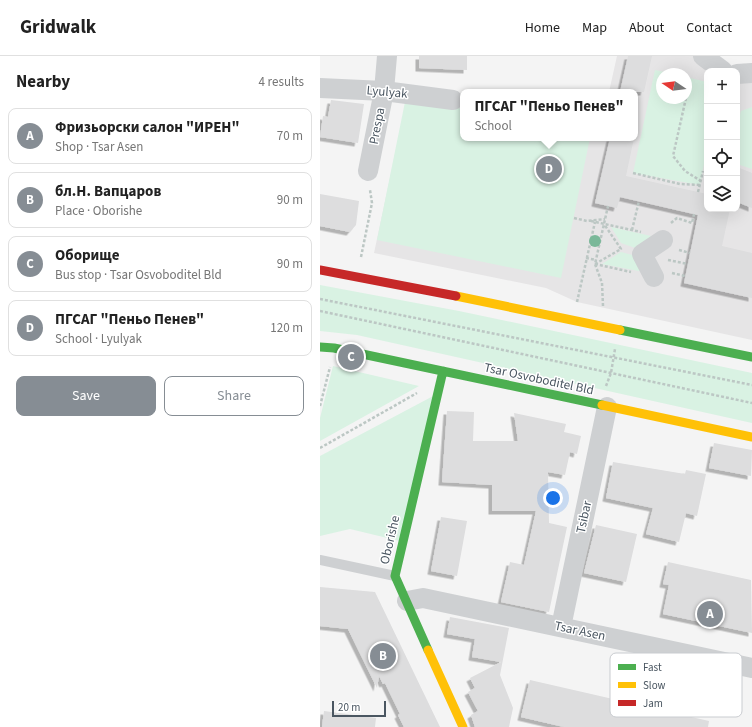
<!DOCTYPE html>
<meta charset="utf-8">
<style>
body{margin:0;font-family:"Source Sans 3",sans-serif;background:#f6f6f6;color:#222}
.controls{position:absolute;right:12px;top:12px;display:grid;overflow:hidden;border-radius:8px;box-shadow:0 4px 16px #0002}
.controls button{width:36px;height:36px;display:grid;place-items:center;padding:0;border:0;border-bottom:1px solid #e0e0e0;background:#fff;color:#222;font:20px sans-serif}
.compass{position:absolute;left:336px;top:12px;width:36px;height:36px;border-radius:50%;background:#fff;box-shadow:0 4px 16px #0002;rotate:283deg}
.scale{position:absolute;left:12px;bottom:10px;width:54px;box-sizing:border-box;padding-left:4px;border:2px solid #4a5661;border-top:0;font-size:11px;line-height:14px;white-space:nowrap;color:#4a5661;-webkit-text-stroke:3px #fff;paint-order:stroke}
.you{position:absolute;left:233px;top:442px;width:14px;height:14px;margin:-10px;border:3px solid #fff;border-radius:50%;background:#1a73e8;box-shadow:0 0 0 6px #1a73e833}
.badge{display:grid;place-items:center;width:26px;height:26px;border-radius:50%;background:#868d94;color:#fff;font-size:13px;font-weight:700}
.pin{position:absolute;translate:-50% -50%;border:2px solid #fff;box-shadow:0 1px 4px #0006}
.popup{position:absolute;left:140px;top:33px;width:178px;height:52px;box-sizing:border-box;display:grid;place-content:center;border-radius:8px;background:#fff;filter:drop-shadow(0 1px 3px #0005);font-size:13px;white-space:nowrap;color:#767676}
.popup b{font-size:15px;color:#222}
.popup::after{content:'';position:absolute;left:50%;top:100%;margin-left:-8px;border:8px solid transparent;border-top-color:#fff}
.list{margin:0;padding:0;list-style:none}
h2{display:flex;justify-content:space-between;align-items:center;height:52px;margin:0;padding:0 16px;font-size:17px}
h2 small{font-size:13px;font-weight:400;color:#767676}
.list li{display:grid;grid-template-columns:26px 1fr auto;gap:12px;align-items:center;box-sizing:border-box;height:56px;margin:0 8px 8px;padding:0 8px;border:1px solid #e0e0e0;border-radius:8px}
.list b{display:block;font-size:15px;white-space:nowrap}
.list p{margin:0;font-size:13px;white-space:nowrap;color:#767676}
.list em{font-size:13px;font-style:normal;color:#767676}
.actions{display:flex;gap:8px;padding:12px 16px}
.actions a{flex:1;padding:9px 0;border:1px solid #868d94;border-radius:8px;text-align:center;font-size:14px;color:#868d94}
.actions .main{background:#868d94;color:#fff}
.icon{flex:none;width:22px;height:22px;fill:none;stroke:currentColor;stroke-width:2;stroke-linecap:round;stroke-linejoin:round}
.map{position:relative;flex:none;width:432px;height:671px;overflow:hidden}
header{display:flex;align-items:center;gap:24px;box-sizing:border-box;height:56px;padding:0 20px;background:#fff;border-bottom:1px solid #e0e0e0}
header strong{font-size:19px}
nav{display:flex;gap:22px;margin-inline-start:auto;font-size:14px}
main{display:flex}
aside{flex:1;background:#fff}
.map>svg:first-child{display:block}
.education{fill:#e6e5e6;fill-rule:evenodd}
.green{fill:#d9f2e3}
.building{fill:#ddddde;filter:url(#shadow)}
.lines{fill:none;stroke-linecap:round;stroke-linejoin:round}
.path{stroke:#bcc7c4;stroke-width:2.5;stroke-dasharray:3 2;stroke-linecap:butt}
.lane{stroke:#ced0d2;stroke-width:10}
.street{stroke:#ced0d2;stroke-width:20}
.fast{stroke:#4caf50;stroke-width:9}
.slow{stroke:#ffc107;stroke-width:9}
.jam{stroke:#c62828;stroke-width:9}
.tree{fill:#7ab899}
.labels{text-anchor:middle;dominant-baseline:central;stroke-width:3;stroke-linejoin:round;paint-order:stroke}
.street-label{font-size:13px;fill:#4a5661;stroke:#fff}
.key{fill:#fff;stroke:#c9ccd0;stroke-width:1}
.key-label{font-size:11px;fill:#4a5661}
</style>
<header>
<strong>Gridwalk</strong>
<nav><a>Home</a><a>Map</a><a>About</a><a>Contact</a></nav>
</header>
<main>
<aside>
<h2>Nearby<small>4 results</small></h2>
<ul class="list">
<li><span class="badge">A</span><div><b>Фризьорски салон &quot;ИРЕН&quot;</b><p>Shop · Tsar Asen</p></div><em>70 m</em></li>
<li><span class="badge">B</span><div><b>бл.Н. Вапцаров</b><p>Place · Oborishe</p></div><em>90 m</em></li>
<li><span class="badge">C</span><div><b>Оборище</b><p>Bus stop · Tsar Osvoboditel Bld</p></div><em>90 m</em></li>
<li><span class="badge">D</span><div><b>ПГСАГ &quot;Пеньо Пенев&quot;</b><p>School · Lyulyak</p></div><em>120 m</em></li>
</ul>
<div class="actions"><a class="main">Save</a><a>Share</a></div>
</aside>
<div class="map">
<svg width="432" height="671" viewBox="0 0 432 671">
<defs>
<filter id="shadow"><feDropShadow dx="-3.5" dy="3.5" stdDeviation="0" flood-color="#0004"/></filter>
</defs>
<rect width="100%" height="100%" fill="#f4f4f4"/>
<!-- education -->
<path class="education" d="M297,0H374L387,15V153H417V27L432,22V284L257,246L226,232L54,197L89,33L143,44V82H315V36H289ZM342,18H366V42H342Z"/>
<!-- green -->
<path class="green" d="M335,14L354,18H342V42H366V21L387,26V92L380,129L313,117Z
M86,41L143,53V82H270L241,222L57,184Z
M432,51V113L417,108V70L421,55Z
M291,171L331,180L321,194L301,187Z
M301,196L320,201L329,217L282,208Z
M0,229L139,255L432,317V367L37,279L0,275Z
M13,310L99,330L0,385V362Z
M117,338L84,486L30,473L0,480V400Z"/>
<!-- building -->
<path class="building" d="M99,0H147V14L99,12Z
M308,0H332L324,36H300Z
M11,44L44,48L38,87L0,81L3,60L8,61Z
M290,82H314L306,120L387,138V153H410L402,190L432,197V242L364,227L378,159L300,141L297,152L275,147Z
M417,111L432,117V152L417,146Z
M0,138L39,145L36,169L30,176L0,170Z
M127,355L154,356L153,385H198L194,357L246,368L244,376L261,380L257,398L250,396L245,419L228,416L229,467L247,471L229,556L181,546L190,506L204,509L216,455H172V429L122,426Z
M394,387L432,394L431,420L389,412Z
M293,406L365,418L366,414L386,418L377,460L366,457L359,486L326,478L333,452L286,442Z
M121,461L147,465L137,520L111,515Z
M276,469L317,478L306,526L264,517Z
M348,506L431,524L432,577L343,558L349,529L343,528Z
M0,531L55,536L120,671H84L78,659L80,658L65,627L63,628L59,620L57,632L28,573L0,570Z
M130,561L189,572L180,619L193,652L189,671H155L151,659L158,655L148,636L155,632L150,622L181,606L152,601L155,583L127,578Z
M210,624L389,665L388,671H244L201,661Z
M4,655L56,662L55,671H2Z"/>
<g class="lines">
<!-- path -->
<path class="path" d="M366,42L353,100L365,115L381,125
M313,117L360,128L380,129
M378,136L383,115
M254,162L267,165L285,163
M271,165L321,176
M351,167L357,162L372,167L374,158
M312,174L319,145
M359,194L370,197
M41,201L52,147L50,134
M266,202L276,204
M348,204L368,208
M275,208L311,216
M275,208L301,193L284,168
M352,217L365,220
M0,243L432,329
M257,246L275,166
M283,250L282,227L275,208L288,150
M0,255L432,347
M286,330L291,317L295,293
M0,350L10,311
M0,392L97,337"/>
<!-- lane -->
<path class="lane" d="M0,504L75,520"/>
<!-- street -->
<path class="street" d="M383,0L403,15
M417,18L432,17
M0,32L64,35L133,44
M48,115L64,35L67,0
M334,221L322,198L343,184
M87,545L103,542L432,612
M241,571L287,351"/>
<!-- fast -->
<path class="fast" d="M300,274L432,301
M0,291L14,292L282,349
M108,594L75,520L123,315"/>
<!-- slow -->
<path class="slow" d="M136,240L300,274
M282,349L432,381
M108,594L143,671"/>
<!-- jam -->
<path class="jam" d="M0,214L136,240"/>
</g>
<!-- trees -->
<circle class="tree" cx="275" cy="185" r="6"/>
<g class="labels">
<!-- street labels -->
<g class="street-label">
<text transform="translate(67 36) rotate(5)">Lyulyak</text>
<text transform="translate(57 70) rotate(-79)">Prespa</text>
<text transform="translate(219 323) rotate(12)">Tsar Osvoboditel Bld</text>
<text transform="translate(264 461) rotate(-78)">Tsibar</text>
<text transform="translate(70 484) rotate(-77)">Oborishe</text>
<text transform="translate(260 575) rotate(12)">Tsar Asen</text>
</g>
</g>
<!-- legend -->
<rect x="290" y="597" width="132" height="64" rx="6" class="key"/>
<rect x="298" y="608" width="18" height="6" fill="#4caf50"/>
<rect x="298" y="626" width="18" height="6" fill="#ffc107"/>
<rect x="298" y="644" width="18" height="6" fill="#c62828"/>
<g class="key-label">
<text x="323" y="615">Fast</text>
<text x="323" y="633">Slow</text>
<text x="323" y="651">Jam</text>
</g>
</svg>
<div class="controls">
<button>+</button>
<button>−</button>
<button><svg class="icon" aria-label="locate" viewBox="0 0 24 24"><circle cx="12" cy="12" r="6"/><path d="M12 2v4M12 18v4M2 12h4M18 12h4"/></svg></button>
<button><svg class="icon" aria-label="layers" viewBox="0 0 24 24"><path d="M12 4l9 5-9 5-9-5zM3 14l9 5 9-5"/></svg></button>
</div>
<svg class="compass" viewBox="-18 -18 36 36"><path d="M0-13l5 13h-10z" fill="#e53935"/><path d="M0 13l5-13h-10z" fill="#767676"/></svg>
<div class="scale">20 m</div>
<div class="you"></div>
<div class="pin badge" style="left:390px;top:558px">A</div>
<div class="pin badge" style="left:63px;top:600px">B</div>
<div class="pin badge" style="left:31px;top:301px">C</div>
<div class="pin badge" style="left:229px;top:113px">D</div>
<div class="popup"><b>ПГСАГ &quot;Пеньо Пенев&quot;</b>School</div>
</div>
</main>
